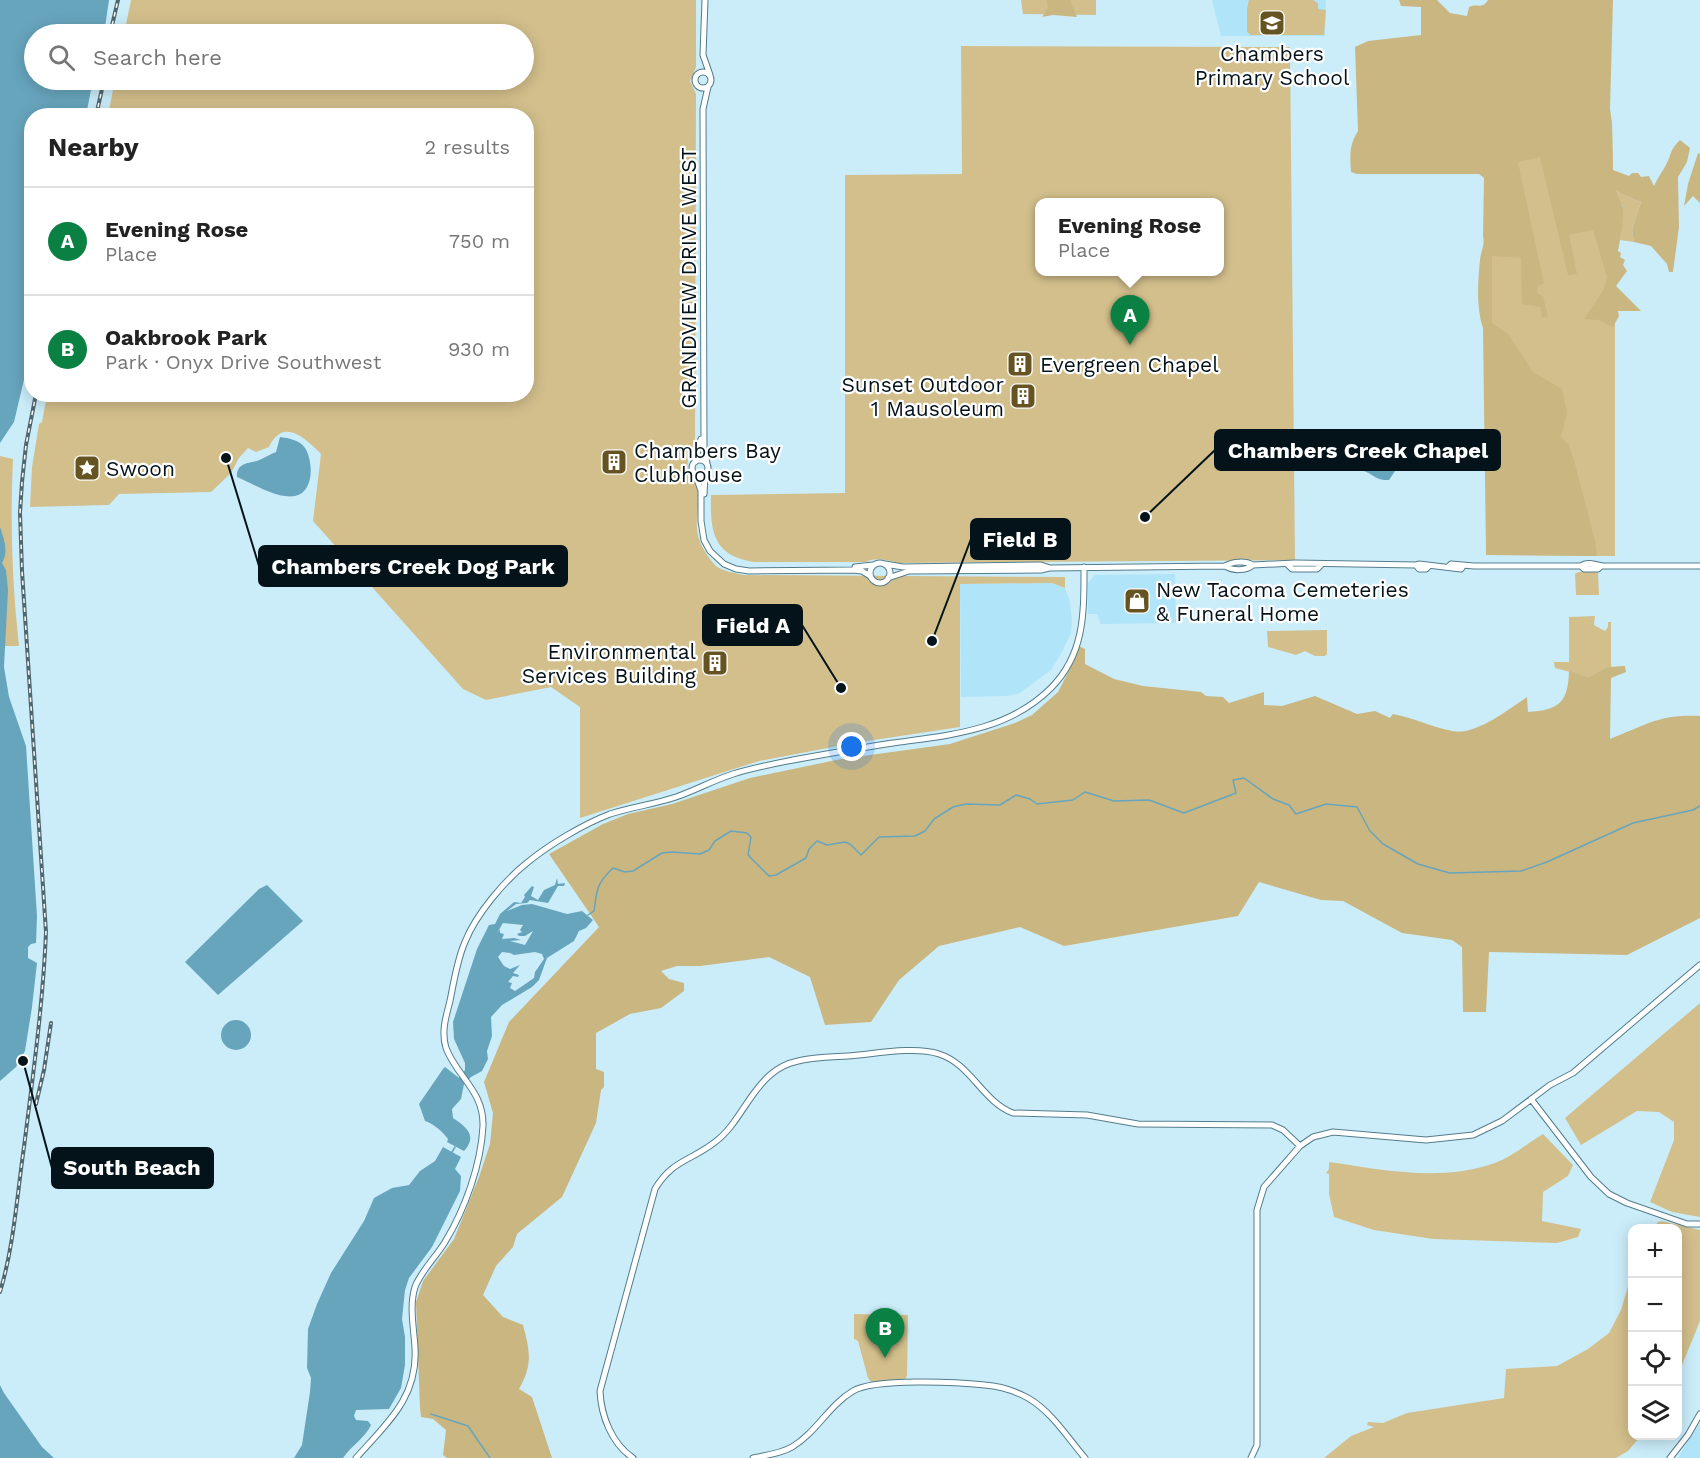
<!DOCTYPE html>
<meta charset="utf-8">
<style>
body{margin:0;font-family:"Work Sans",sans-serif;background:#f2f2f2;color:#222}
.controls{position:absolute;right:18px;bottom:18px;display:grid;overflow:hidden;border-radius:12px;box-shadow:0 3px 15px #0003}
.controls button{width:54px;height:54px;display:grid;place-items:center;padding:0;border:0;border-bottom:2px solid #e0e0e0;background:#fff;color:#222;font:30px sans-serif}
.you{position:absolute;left:852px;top:747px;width:21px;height:21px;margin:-15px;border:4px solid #fff;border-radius:50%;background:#1a73e8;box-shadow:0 0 0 9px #1a73e833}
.badge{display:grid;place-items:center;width:39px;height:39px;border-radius:50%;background:#0b8043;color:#fff;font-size:20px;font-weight:700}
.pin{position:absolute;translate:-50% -50px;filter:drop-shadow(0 2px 3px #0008)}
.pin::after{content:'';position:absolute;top:32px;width:21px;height:18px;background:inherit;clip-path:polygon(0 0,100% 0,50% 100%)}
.popup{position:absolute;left:1035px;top:198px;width:189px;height:78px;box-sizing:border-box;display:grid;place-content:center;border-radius:12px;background:#fff;filter:drop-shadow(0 2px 4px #0005);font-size:20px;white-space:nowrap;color:#767676}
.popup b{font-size:22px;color:#222}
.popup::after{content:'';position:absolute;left:50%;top:100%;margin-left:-12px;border:12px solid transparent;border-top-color:#fff}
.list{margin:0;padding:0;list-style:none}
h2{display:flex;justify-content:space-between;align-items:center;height:78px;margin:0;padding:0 24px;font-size:26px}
h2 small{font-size:20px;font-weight:400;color:#767676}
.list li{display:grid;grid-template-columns:39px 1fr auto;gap:18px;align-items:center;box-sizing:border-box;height:108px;padding:0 24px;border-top:2px solid #e0e0e0}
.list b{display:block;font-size:22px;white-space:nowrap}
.list p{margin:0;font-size:20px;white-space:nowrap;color:#767676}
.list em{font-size:20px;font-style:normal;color:#767676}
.icon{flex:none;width:33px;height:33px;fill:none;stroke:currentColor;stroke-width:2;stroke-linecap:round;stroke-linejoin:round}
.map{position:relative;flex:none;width:1700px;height:1458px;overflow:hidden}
.search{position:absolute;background:#fff;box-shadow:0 3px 15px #0003;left:24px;top:24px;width:510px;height:66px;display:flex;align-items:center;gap:15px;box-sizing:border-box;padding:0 21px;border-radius:33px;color:#767676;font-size:22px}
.panel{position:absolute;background:#fff;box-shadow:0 3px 15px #0003;left:24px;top:108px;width:510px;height:294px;border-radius:24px}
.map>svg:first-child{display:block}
.built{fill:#b0e4f8}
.green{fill:#d3bf8c;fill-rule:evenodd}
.forest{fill:#cab681}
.water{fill:#67a5bd;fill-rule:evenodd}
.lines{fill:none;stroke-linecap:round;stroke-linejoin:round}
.stream{stroke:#67a5bd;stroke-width:1.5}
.secondary-casing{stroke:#547c8b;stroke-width:7}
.secondary{stroke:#fff;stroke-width:5}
.rail-casing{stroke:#516770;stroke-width:4}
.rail{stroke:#fff;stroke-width:1.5;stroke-dasharray:4.5;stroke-linecap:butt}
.labels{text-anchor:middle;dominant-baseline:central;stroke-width:4.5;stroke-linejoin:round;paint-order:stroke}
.poi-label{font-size:21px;fill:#041319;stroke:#fff;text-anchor:start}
.street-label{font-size:21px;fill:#041319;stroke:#fff}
.leader{fill:none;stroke:#041319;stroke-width:2}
.callout-dot{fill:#041319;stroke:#fff;stroke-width:2}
.callout{fill:#041319;stroke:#041319;stroke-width:2}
.callout-label{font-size:22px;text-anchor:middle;font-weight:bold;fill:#fff}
</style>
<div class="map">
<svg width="1700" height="1458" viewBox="0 0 1700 1458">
<rect width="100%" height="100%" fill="#cbedfa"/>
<!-- built -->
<path class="built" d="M1212,0H1326L1325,36H1221Z
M1175,574L1176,623L1101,624L1097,614H1088V583L1095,575Z
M1052,583L1065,588L1070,601L1072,621L1071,633L1062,652L1051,670L1020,693L1007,696L961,697L960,584Z
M1700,1422V1458H1678Z"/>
<!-- green -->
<path class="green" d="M131,0H696V67L690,81L696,94L695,447L693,455L688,459L687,472C706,486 695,509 697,529C698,542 707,557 716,566C722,571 735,573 743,575L1065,577V588L1052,583L960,584V727L854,743L759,761L580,818V707L551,687L486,700L463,689L313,521L321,454C305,438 283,417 269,447L256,452L248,448L239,458L231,473L211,492L119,494L109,505L30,507L32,467L39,424L42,422L47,395L526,394V116L108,115L115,80H524V34H124Z
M1021,0H1096V15L1023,14Z
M1249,0H1313L1318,3V9L1326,10L1324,35H1251L1247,32V9Z
M961,46L1290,47L1295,560L898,563C888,560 875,557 866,562H754C713,556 710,531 711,495L845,493V175L962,174ZM1040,202H1220V272H1040Z
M1612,123L1615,301V556L1486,555L1487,125Z
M1615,189L1621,194L1641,202L1632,230L1634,242L1620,240L1623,206L1617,198Z
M0,456L13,459C10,522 12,584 19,646H0Z
M1578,572H1598L1599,595H1576L1575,574Z
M1595,616L1594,625L1605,631L1608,627V622H1611V667L1589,677L1555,668L1554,662H1569V617Z
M1327,630V654L1325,656H1315L1305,651L1296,655L1268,647L1267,631Z
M1700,1003V1217L1672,1212L1650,1202L1674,1140V1122L1659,1112L1637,1111L1581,1145L1565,1118Z
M1543,1134L1573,1165L1568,1176L1543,1192L1542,1221L1581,1229L1578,1237L1557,1243L1433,1239L1374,1230L1334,1217L1329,1194V1174L1326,1173L1329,1169V1162C1384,1170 1441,1182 1495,1163C1512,1157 1528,1143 1543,1134Z
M1662,1221L1700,1230V1321L1678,1375V1228H1653L1658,1222Z
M1632,1273V1436H1641L1628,1451L1616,1458H1324L1351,1436L1374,1427L1367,1425L1368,1422L1383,1423L1407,1413L1504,1398L1506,1369L1557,1366L1588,1349L1609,1333L1621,1310Z
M854,1314L908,1315L907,1376L903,1382H871L868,1378L858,1341L854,1339Z"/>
<!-- forest -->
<path class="forest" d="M1047,0H1070L1077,17L1053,15L1042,17L1048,8Z
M1399,0H1437L1450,13L1467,16L1469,7C1477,3 1482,10 1488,0H1613L1610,109L1612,123L1613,170L1629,176L1632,173H1638L1641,177L1649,176L1654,186C1657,179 1662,172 1666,165C1672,154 1669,151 1680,140L1690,148L1687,162L1678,177L1679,227L1673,272H1669L1667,264L1651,246L1634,242L1632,230L1641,202L1621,194L1616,190C1617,197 1622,202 1623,208C1624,217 1620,241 1618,251L1621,253L1620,257L1625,260L1623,265L1627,271L1616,286L1641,311H1618L1619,316L1613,327L1599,320L1584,319L1604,289L1607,277L1593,230L1569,235L1577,274L1568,275L1540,157L1518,162L1544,284L1538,286L1537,293L1543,296L1548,317L1542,318L1540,307L1522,304L1521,258L1492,256V323L1508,334L1533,372L1562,389L1567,413L1561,437L1569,445L1574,460L1595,541L1597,556L1486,555L1483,328C1476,307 1478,281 1480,260C1481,250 1485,246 1483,236L1484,178L1479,174H1357L1351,172C1350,156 1349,145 1358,131L1355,47L1368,41L1421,35V7L1401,6Z
M1698,153L1700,154V203L1693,196L1684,206L1688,184Z
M1079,646L1085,649V664L1114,679L1143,686L1201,692L1206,696L1223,697L1229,703L1264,692V705L1282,706L1315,696L1357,714L1375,711L1390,718L1393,714C1414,718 1432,727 1452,731C1475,736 1509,709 1527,697L1528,712C1559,710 1568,703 1569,671L1589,677L1608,667L1625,666L1626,672L1611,678L1610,739C1646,725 1659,714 1700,716V918L1627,955L1489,952L1486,1012H1463L1462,947L1452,940L1402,933L1343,901L1321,900L1259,882L1238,916L1064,946L1020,927L939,946L899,980L871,1022L825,1025L810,977L769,957L700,966H677L661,971L669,979L684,983V991L661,1008L630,1014L596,1033V1069L604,1072V1087L601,1090L596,1123L562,1197L517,1234L513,1247L496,1266L483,1295L503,1317L523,1325C530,1351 533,1365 519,1389L532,1397L552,1458H447L443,1455L446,1430L433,1419L421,1417L420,1408L416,1302L423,1281L454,1239L479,1177L490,1144L493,1113L484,1082L509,1022L599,927L549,854L603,824L628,814L672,804L750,778L841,759L950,744L1015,723L1032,715L1058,692L1074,661Z"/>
<!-- water -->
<path class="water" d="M0,0H109L104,34H34V80H93L86,115L32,116L31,350L14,422L0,443Z
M1378,435L1384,446L1395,454L1397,468L1389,480C1374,481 1372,471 1358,470L1360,464L1369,457L1371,449Z
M280,437C288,438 300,440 305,448C313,460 315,492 295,496C276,499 254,484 237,477C236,464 247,463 257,461C263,459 270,454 276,452Z
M0,527C4,539 9,551 2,563L6,570L8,590L4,667L9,697L26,746L37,916L36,943L31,944L28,947V958L37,963L32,1007L25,1051L16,1067L0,1081Z
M557,878L558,884L565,883L564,886H558L548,903L530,900L527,903L516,904L507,911L522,905L532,904L567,914L582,911L593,920L586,928L579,931L574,941L547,958L539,980L532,987L502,1005L491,1017L492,1036L487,1051L488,1059L482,1071L471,1077L464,1084L461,1099L452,1109L453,1118C466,1127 478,1135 464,1151L447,1142L448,1139C442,1131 434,1124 425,1121L419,1104L443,1069L445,1067L459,1078L465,1070V1063L454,1039L453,1022L477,949L489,925L495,924L500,914L514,902L521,903L525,897L524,895L532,886L534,887L531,896L538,900L544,890L555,885ZM503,923L523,925L520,930L522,932L517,934L519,936H525L533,931L525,945L510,941L521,940L514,938L502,939L504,934L500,933V929L497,933ZM502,952L510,953L514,955L535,952L542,954L544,959L535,972L534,978L515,991L510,988L512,983L508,982L513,976L518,977L519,975L513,973L520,965L510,969L504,966L498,957Z
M267,885L303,921L218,995L185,962L259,889Z
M221 1035a15 15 0 1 1 30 0a15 15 0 1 1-30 0Z
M443,1147L461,1157L455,1169L461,1176L460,1191L432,1247L409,1278L405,1290L402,1319L405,1337V1365L401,1388L389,1409L356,1410L354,1416L356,1420L368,1421L371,1425C365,1438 351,1446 343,1458H294L302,1445L310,1392L311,1378L307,1368L308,1329L317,1304L331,1273L364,1221L374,1198L392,1188L409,1185L420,1171L435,1161Z
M0,1385L4,1393L42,1447L54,1458H0Z"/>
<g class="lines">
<!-- stream -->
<path class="stream" d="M588,915L594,911C597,890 596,884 613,868L625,872L633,871L662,853L672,852L700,854L709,850L715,841L731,831L747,833L751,837L748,855L769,876L776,875L806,858L809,849L817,841L827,845L845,842L850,844L861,855L879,837L915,836L925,831L934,819L953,807L966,804L1000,805L1016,795L1030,799L1037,804L1073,800L1085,792L1114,801L1149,800L1184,813L1236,793L1233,780L1244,778L1273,799L1289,805L1296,814L1326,804L1357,807L1370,831L1383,844L1418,864L1450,873L1521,871L1547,862L1633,823L1693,810L1700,806
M452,1152L455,1147
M431,1414L468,1426L490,1458"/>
<!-- secondary casing -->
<g class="secondary-casing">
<path id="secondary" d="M705,0L703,55L710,75
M695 80a8 8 0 1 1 16 0a8 8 0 1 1-16 0Z
M692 468a8 8 0 1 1 16 0a8 8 0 1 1-16 0Z
M695,462L701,439
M707,463L704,450L703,109L708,87
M696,476L701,491V521L704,540L710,551L724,564L736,569L749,571L852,570L862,571L870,576
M704,494L705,475
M870 573a10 10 0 1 1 20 0a10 10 0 1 1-20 0Z
M885,564L903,567L1041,565L1050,568L1225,566C1233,561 1246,561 1253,565L1295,563L1416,565L1419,564L1461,569L1463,566
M1288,565L1292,569H1317L1321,565
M1416,565L1419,569H1426L1429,566
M1225,566C1233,571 1246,571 1253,565
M1449,566L1451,564L1474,566H1581C1587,561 1597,565 1603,566H1700
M1581,566L1584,569H1598L1601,566
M855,567L873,565
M888,578L909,571L1041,570L1049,568
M1531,1099L1591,1177L1609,1194L1627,1203L1687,1224H1700
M356,1458C386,1424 418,1398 415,1348C414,1329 409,1306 415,1287C421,1271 436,1257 445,1242C465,1209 481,1165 483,1126C484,1091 457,1077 446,1048C441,1032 446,1016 450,1001C454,981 457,960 465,942C476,914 505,880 528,862C550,844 584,824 610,814C632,807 655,804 676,797C696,790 714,780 733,774C752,768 773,764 793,760C826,754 860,748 893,743C950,735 1008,731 1051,688C1085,654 1084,612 1084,567
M633,1458C612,1444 601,1416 600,1391L655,1189C672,1160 691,1161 715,1142C738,1125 748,1094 770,1075C778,1068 788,1063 798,1061C814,1057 832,1057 848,1056C874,1054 915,1046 939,1054C971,1064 983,1102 1013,1113L1087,1115L1138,1124L1272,1125L1283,1130L1300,1146
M753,1458C766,1455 780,1454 792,1447C816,1433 829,1405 853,1391C875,1378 957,1382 985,1385C1000,1386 1015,1391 1028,1398C1052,1412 1067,1437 1085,1458
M1251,1458L1257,1445V1210L1264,1187L1300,1146L1313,1137L1333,1132L1426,1140L1473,1135L1502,1121L1550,1085L1573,1073L1700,965
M1670,1458L1688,1435L1700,1414"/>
</g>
<!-- secondary -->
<use href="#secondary" class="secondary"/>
<!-- rail casing -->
<g class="rail-casing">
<path id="rail" d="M110,34L118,0
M96,116L104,80
M36,1104L44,1070L51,1023
M0,1292C14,1246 17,1195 24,1147C33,1075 43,1004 46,932L22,571L20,513L22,482L26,445L36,394"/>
</g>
<!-- rail -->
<use href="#rail" class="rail"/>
</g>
<!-- icons -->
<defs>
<g id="school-square" transform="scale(1.35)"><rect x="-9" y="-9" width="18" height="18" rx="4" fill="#655321" stroke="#fff"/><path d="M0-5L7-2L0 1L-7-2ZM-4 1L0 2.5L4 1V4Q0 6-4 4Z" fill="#fff"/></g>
<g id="building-square" transform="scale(1.35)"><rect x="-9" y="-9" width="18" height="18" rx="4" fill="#655321" stroke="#fff"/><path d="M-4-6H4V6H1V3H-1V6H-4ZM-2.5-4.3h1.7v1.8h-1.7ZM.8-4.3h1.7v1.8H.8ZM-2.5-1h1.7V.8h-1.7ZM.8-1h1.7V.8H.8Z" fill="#fff"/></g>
<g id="sight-square" transform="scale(1.35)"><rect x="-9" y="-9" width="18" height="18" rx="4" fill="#655321" stroke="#fff"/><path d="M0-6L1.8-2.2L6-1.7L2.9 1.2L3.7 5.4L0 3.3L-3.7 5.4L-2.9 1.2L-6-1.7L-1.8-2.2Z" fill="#fff"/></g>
<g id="shop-square" transform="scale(1.35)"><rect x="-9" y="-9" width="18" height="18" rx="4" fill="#655321" stroke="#fff"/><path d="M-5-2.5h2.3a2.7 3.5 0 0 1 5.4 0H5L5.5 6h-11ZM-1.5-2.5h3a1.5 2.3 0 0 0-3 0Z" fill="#fff"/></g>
</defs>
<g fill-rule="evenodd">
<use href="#school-square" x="1272" y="23"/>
<use href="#building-square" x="1020" y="364"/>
<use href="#building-square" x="1023" y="396"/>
<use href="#building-square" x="614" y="462"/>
<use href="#sight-square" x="87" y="468"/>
<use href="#shop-square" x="1137" y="601"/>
<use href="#building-square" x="715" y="663"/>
</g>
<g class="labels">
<!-- poi labels -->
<g class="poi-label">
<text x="1272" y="53" text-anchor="middle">Chambers<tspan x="1272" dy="24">Primary School</tspan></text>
<text x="1040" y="364">Evergreen Chapel</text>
<text x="1004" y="384" text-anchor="end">Sunset Outdoor<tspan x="1004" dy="24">1 Mausoleum</tspan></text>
<text x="634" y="450">Chambers Bay<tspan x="634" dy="24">Clubhouse</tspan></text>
<text x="106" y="468">Swoon</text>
<text x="1156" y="589">New Tacoma Cemeteries<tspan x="1156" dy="24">&amp; Funeral Home</tspan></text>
<text x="696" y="651" text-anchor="end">Environmental<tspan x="696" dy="24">Services Building</tspan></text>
</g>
<!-- street labels -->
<g class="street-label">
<text transform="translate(688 278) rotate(-90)">GRANDVIEW DRIVE WEST</text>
</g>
</g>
<!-- callouts -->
<path class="leader" d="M1145 517L1215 450M932 641L971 539M226 458L259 566M841 688L802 625M23 1061L52 1168"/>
<g class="callout-dot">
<circle cx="1145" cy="517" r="6"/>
<circle cx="932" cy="641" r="6"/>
<circle cx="226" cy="458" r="6"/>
<circle cx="841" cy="688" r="6"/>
<circle cx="23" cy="1061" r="6"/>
</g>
<g class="callout">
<rect x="1215" y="430" width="285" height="40" rx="6"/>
<rect x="971" y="519" width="99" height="40" rx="6"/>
<rect x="259" y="546" width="308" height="40" rx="6"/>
<rect x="703" y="605" width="99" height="40" rx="6"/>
<rect x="52" y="1148" width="161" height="40" rx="6"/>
</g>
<g class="callout-label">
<text x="1358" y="458">Chambers Creek Chapel</text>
<text x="1020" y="547">Field B</text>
<text x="413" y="574">Chambers Creek Dog Park</text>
<text x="753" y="633">Field A</text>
<text x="132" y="1175">South Beach</text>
</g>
</svg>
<div class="controls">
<button>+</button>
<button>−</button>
<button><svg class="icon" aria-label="locate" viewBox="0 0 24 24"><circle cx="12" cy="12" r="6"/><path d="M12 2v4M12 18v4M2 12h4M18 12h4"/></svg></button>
<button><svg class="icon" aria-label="layers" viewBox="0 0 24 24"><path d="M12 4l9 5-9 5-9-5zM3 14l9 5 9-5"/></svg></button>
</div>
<div class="you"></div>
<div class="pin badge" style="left:1130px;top:345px">A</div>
<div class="popup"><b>Evening Rose</b>Place</div>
<div class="pin badge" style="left:885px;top:1358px">B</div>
<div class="search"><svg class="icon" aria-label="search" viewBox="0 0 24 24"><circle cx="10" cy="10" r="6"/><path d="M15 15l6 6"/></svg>Search here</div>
<section class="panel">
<h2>Nearby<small>2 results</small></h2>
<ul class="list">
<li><span class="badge">A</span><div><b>Evening Rose</b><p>Place</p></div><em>750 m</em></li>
<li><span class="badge">B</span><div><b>Oakbrook Park</b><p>Park · Onyx Drive Southwest</p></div><em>930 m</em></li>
</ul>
</section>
</div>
